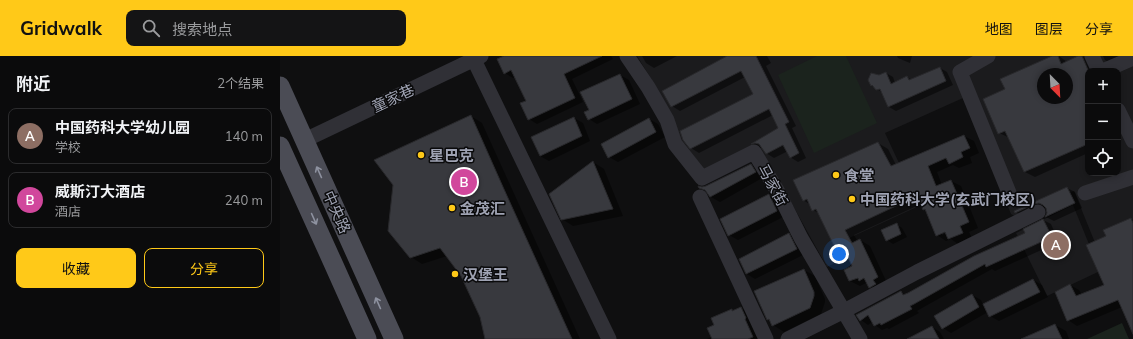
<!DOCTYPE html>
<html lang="zh">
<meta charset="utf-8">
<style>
body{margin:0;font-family:Mulish,"Noto Sans SC",sans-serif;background:#141415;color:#f1f3f6}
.controls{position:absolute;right:12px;top:12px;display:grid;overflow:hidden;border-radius:8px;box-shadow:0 2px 6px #0003}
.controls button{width:36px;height:36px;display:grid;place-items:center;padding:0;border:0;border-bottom:1px solid #2b2b2d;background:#0b0b0c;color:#f1f3f6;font:20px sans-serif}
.compass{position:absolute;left:757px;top:12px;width:36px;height:36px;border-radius:50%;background:#0b0b0c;box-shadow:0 2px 6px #0003;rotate:156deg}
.you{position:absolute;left:559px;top:198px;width:14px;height:14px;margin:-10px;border:3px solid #fff;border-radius:50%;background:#1a73e8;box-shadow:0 0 0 6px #1a73e833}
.badge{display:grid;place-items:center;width:26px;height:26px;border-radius:50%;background:#ffc918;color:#fff;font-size:13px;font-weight:700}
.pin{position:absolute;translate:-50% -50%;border:2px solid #fff;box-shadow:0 1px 4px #0006}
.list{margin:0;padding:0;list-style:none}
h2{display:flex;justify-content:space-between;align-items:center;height:52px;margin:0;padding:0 16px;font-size:17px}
h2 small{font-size:13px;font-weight:400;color:#9a9b9d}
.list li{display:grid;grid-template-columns:26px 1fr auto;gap:12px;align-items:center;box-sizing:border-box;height:56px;margin:0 8px 8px;padding:0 8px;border:1px solid #2b2b2d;border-radius:8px}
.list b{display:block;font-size:15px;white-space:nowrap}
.list p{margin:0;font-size:13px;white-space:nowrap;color:#9a9b9d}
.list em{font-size:13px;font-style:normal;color:#9a9b9d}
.actions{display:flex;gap:8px;padding:12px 16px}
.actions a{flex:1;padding:9px 0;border:1px solid #ffc918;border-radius:8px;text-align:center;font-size:14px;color:#ffc918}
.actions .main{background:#ffc918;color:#111}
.icon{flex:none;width:22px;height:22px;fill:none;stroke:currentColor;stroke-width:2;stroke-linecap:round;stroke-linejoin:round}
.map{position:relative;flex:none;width:853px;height:283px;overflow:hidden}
header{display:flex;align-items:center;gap:24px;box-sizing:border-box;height:56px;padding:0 20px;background:#ffc918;color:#111}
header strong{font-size:19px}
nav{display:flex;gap:22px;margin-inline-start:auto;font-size:14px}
.search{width:280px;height:36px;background:#141415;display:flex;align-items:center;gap:10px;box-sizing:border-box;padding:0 14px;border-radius:8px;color:#9a9b9d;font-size:15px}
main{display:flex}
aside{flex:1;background:#0b0b0c}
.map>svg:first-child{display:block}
.built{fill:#1b1b1d;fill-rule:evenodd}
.green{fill:#1b231d}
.shadow{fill:#0007;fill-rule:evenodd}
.building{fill:#38393e;stroke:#29292c;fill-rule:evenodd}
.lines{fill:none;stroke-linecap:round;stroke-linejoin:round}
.minor{stroke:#303036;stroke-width:15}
.major{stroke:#4b4c55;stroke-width:19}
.oneway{stroke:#8e92a0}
.poi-dot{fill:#ffc918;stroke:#0a0a0b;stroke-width:1.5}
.labels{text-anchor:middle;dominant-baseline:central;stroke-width:3;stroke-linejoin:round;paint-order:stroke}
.street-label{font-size:15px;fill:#9fa3b3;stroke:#0a0a0b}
.poi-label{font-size:15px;font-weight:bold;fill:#9fa3b3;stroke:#0a0a0b;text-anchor:start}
</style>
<header>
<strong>Gridwalk</strong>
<div class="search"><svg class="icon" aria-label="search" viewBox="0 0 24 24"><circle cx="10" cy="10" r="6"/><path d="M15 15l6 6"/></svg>搜索地点</div>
<nav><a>地图</a><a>图层</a><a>分享</a></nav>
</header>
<main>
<aside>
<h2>附近<small>2个结果</small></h2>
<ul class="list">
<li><span class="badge" style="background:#8d6e63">A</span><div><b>中国药科大学幼儿园</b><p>学校</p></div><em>140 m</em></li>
<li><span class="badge" style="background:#d1479c">B</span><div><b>威斯汀大酒店</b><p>酒店</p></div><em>240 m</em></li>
</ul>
<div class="actions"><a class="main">收藏</a><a>分享</a></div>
</aside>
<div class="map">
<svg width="853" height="283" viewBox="0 0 853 283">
<rect width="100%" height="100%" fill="#0f0f10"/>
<!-- built -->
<path class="built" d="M357,0H853V280L794,135L736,161L731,158L683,42L605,77L639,150L554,189L561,204L547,211L497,121L476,90L424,115L398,81L375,29ZM808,15H838V117H808ZM763,18H787V42H763Z
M793,149L820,215L767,240L736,177Z"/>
<!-- green -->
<path class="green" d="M537,0H566L597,67L534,97L498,19Z
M842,267L849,283H807Z"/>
<!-- shadow -->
<path class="shadow" d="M226,0H331L333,3L292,23L303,46L257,68L249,63L247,45L235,21L233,22L225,17Z
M362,0H397L374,12L366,7Z
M449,0H487L491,7L486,10L516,70L512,72L526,102L518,106L510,101L508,95L494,102L486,97L482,91L480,92L473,88L500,73L493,59L419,97L411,92L474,38L465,21L400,55L392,50Z
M617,0H632L630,7L625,5L618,2Z
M774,0H779L787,6L802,0L811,5L815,15H808V97L755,121L745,116L730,82L719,77L726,33ZM763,18H787V42H763Z
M823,0H853L836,10L825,4Z
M660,12L667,16L673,29L616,55L609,51L603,37L591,29L599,20L606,17L613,21L615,27L627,21L632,24Z
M340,19L349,24L360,48L317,68L309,63L310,55Z
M191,60L202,67L300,283H206L200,261L182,220L167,200L142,208L131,201Z
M294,62L303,67L310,85L269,105L260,100Z
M369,63L378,68L385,81L338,106L329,101Z
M684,80L694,85L699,97L690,101L692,107L679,112L673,109L657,116L662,129L671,125L681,130L698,172L689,176L692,182L678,188L671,183L666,185L657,179L646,155L644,153L641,148L574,179L578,186L580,184L590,190L607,227L599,236L586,227L580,230L570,225L574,210L567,196L565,197L556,191L540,158L533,154L531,149L523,144L598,87L608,93L616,109ZM670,175L662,179V177Z
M313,106L324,113L343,160L293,170L282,163Z
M471,109L479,114L484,121L440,146L431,141L428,136L420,131L422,132Z
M787,132L795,136L802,152L774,165L766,161L768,157L767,151L762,152L744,161L736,156Z
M489,139L497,144L505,160L458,184L449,179Z
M851,163L853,164V275L842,251L797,270L788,264L790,229L799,234L802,239L825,229L827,180Z
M763,164L771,168L779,186L715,215L712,213L642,252L637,255L639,257L609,273L607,272L602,274L595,269L592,266L588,269L581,264L621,236L625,239L746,177Z
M616,168L622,172L627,181L613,188L607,184Z
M509,178L517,183L525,198L475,223L467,218L460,203Z
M524,214L535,220L545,243V246L541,258L504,276L493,269L490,264L488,263Z
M753,224L762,229L768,241L719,265L710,260L708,256L671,277L663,272L692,239L701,244L703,249Z
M461,252L468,256L478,283H427L432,281L435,269L452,254L453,255Z
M775,269L786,275L789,283H743Z
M652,271L660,276L664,283H629Z"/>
<!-- building -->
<path class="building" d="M224,0H322L284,18L295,42L248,64L240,47L246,45L231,14L224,18L217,3Z
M447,0H476L509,66L505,68L519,97L510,102L503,89L486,98L479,88L475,87L471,88L498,72L489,53L410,93L403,84L400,75L473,38L461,15L391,51L382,35Z
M772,0H778L781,8L798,0H802L808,14V88L744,116L725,75L718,78L703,43L725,33L720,23ZM763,18H787V42H763Z
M660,11L666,25L608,51L600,33L596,34L592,29L591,30L588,24L591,17L599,19L606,16L611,28L627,20L629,24Z
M340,18L352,43L308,64L304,56L309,54L300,36Z
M191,59L223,131L292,283H205L200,261L181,220L160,192L130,202L108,175L113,129L94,104Z
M294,61L302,80L260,100L251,81Z
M369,62L376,76L328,102L321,88Z
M684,79L690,92L681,96L683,101L669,108L666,102L648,110L656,130L671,124L689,166L680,170L683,177L668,183L665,176L656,180L645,153L643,154L637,140L565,174L572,187L580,183L598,221L593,224L596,228L589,232L584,222L579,225L578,222L569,225L564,214L572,210L562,188L555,192L536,153L532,155L527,143L523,145L513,124L598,86L611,110Z
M313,105L333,153L281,164L269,138Z
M471,108L476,116L430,141L425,134L419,132L418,130L422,131L426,130Z
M787,131L795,147L765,161L767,157L766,152L763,149L759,147L754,148L735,157L734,155Z
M489,138L497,155L448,180L440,163Z
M851,162L853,167V278L838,244L787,265L775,236L790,228L796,240L824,229L806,189L826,180L823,174Z
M763,163L772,181L706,211L705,208L634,248L630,250L632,253L601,269L600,267L594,270L588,259L580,265L576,259L621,235L623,239L628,237L694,200L745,177L743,173Z
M617,167L621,178L606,185L601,174Z
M509,177L517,193L466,218L459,203Z
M524,213L534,236V240L530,252L492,270L489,263L487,264L474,235Z
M753,223L760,236L709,261L703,248Z
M692,238L699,251L662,273L654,260Z
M461,251L466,262L465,263L473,281L468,283H432L427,272L434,269L431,262L452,253V255Z
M775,268L782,283H741Z
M652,270L659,283H627Z"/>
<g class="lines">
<!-- minor -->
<path class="minor" d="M347,0L368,31L387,64L395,88L422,122L474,96L498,136L521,182L580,283
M708,0L680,16L730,139
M812,0L819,15
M194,4L329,283
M823,15L853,2
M838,54L853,85
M25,84L201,0
M805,137L853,121
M420,141L486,283
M508,283L564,255L637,216L758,156"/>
<!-- major -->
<path class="major" d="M0,30L114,283
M0,90L53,207L87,283"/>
</g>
<!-- one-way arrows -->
<defs><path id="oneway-shaft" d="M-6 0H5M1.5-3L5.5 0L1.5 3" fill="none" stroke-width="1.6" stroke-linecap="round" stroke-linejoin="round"/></defs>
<g class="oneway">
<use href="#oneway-shaft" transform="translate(39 116) rotate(-114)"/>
<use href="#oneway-shaft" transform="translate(34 163) rotate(66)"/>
<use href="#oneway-shaft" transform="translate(98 247) rotate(-114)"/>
</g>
<!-- markers -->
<g class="poi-dot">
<circle cx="141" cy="99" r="4"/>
<circle cx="556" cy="119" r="4"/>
<circle cx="572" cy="143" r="4"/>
<circle cx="172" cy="152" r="4"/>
<circle cx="175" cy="218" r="4"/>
</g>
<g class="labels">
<!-- street labels -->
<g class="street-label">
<text transform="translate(113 42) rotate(-25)">童家巷</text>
<text transform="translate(493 129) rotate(61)">马家街</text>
<text transform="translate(57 156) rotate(66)">中央路</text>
</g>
<!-- poi labels -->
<g class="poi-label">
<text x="149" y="99">星巴克</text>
<text x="564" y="119">食堂</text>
<text x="580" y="143">中国药科大学(玄武门校区)</text>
<text x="180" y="152">金茂汇</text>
<text x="183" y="218">汉堡王</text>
</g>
</g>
</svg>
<div class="controls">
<button>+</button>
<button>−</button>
<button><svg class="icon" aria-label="locate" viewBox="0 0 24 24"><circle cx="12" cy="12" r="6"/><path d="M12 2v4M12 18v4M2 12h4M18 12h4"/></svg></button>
</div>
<svg class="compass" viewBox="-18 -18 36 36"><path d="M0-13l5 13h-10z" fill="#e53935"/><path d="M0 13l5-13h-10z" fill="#9a9b9d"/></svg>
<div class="you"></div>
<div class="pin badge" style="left:776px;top:189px;background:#8d6e63">A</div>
<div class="pin badge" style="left:184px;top:126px;background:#d1479c">B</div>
</div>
</main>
